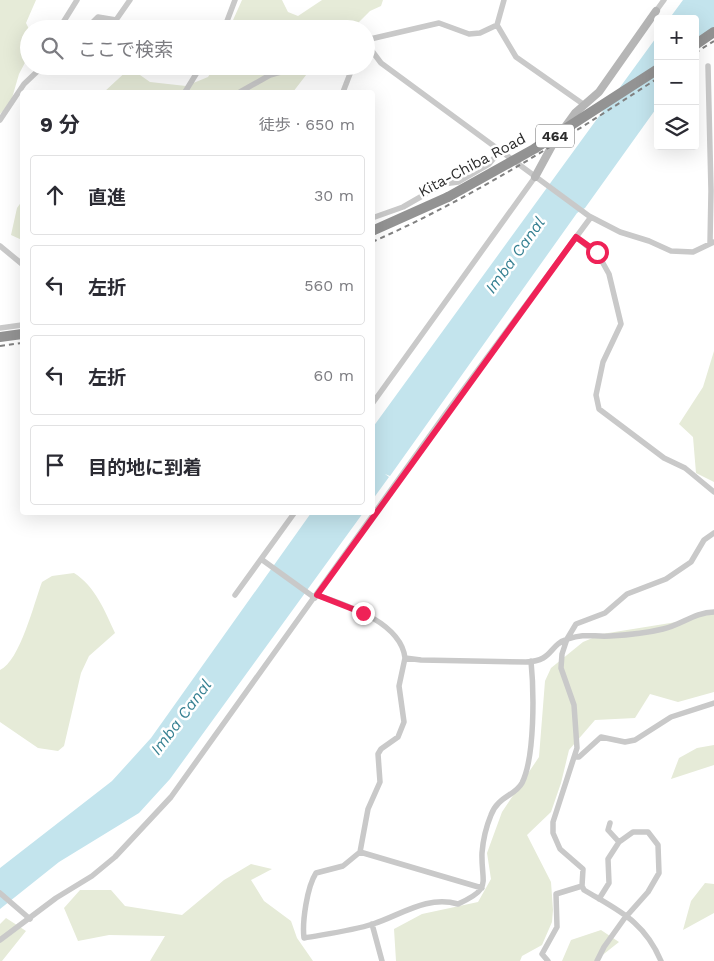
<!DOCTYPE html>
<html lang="ja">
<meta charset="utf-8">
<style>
body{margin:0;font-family:"Work Sans","Noto Sans JP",sans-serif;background:#f2f2f3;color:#2b2b33}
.controls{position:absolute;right:15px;top:15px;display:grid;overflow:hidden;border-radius:5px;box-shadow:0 5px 20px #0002}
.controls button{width:45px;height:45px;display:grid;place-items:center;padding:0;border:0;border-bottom:1px solid #e1e1e2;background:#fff;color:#2b2b33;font:25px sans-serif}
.stop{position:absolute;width:15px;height:15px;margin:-11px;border:4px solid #ef2257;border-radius:50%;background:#fff}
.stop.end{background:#ef2257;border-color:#fff;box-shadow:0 1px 5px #0008}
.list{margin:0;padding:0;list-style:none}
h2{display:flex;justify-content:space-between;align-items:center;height:65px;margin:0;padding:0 20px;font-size:21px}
h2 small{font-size:16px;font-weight:400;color:#7c7c81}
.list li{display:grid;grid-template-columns:32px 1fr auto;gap:15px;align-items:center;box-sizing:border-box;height:80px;margin:0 10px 10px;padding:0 10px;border:1px solid #e1e1e2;border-radius:5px}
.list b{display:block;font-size:19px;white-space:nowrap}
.list em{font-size:16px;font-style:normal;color:#7c7c81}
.icon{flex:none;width:28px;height:28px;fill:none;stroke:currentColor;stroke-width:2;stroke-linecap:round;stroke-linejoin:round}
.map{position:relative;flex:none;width:714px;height:961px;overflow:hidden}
.search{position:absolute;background:#fff;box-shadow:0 5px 20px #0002;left:20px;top:20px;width:355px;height:55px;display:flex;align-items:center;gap:12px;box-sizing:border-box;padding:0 18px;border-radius:28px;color:#7c7c81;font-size:19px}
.panel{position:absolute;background:#fff;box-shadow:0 5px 20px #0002;left:20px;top:90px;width:355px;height:425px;border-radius:5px}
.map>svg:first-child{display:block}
.green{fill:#e6ebd8}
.water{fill:#c3e4ed}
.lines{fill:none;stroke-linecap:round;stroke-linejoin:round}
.street{stroke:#c9c9c9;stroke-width:5.5}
.secondary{stroke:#b6b6b6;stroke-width:8}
.highway{stroke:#939393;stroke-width:10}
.rail{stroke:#818181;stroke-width:2;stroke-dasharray:5 4;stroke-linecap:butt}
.street-bridge{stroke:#c9c9c9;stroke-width:5.5}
.highway-bridge{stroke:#939393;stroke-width:10}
.route{stroke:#ef2257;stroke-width:6}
.labels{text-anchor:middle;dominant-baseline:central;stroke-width:5;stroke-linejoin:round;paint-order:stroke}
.shield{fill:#fff;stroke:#6b6b6b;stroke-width:1}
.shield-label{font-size:14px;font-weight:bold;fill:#2c2c2c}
.street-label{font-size:15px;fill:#2c2c2c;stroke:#fff}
.water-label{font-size:16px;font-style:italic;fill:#368092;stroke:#fff}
</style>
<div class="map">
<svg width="714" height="961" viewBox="0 0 714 961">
<rect width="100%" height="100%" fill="#fff"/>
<!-- green -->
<path class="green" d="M0,0H36L26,23L29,29V55L19,74L10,105L0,114Z
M242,0H282L288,12L298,16L322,0H383L381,6L370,11L357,24V29H229Z
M215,66H313L293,92H104L130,68L150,82L186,86L208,77Z
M22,201V240L11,235L17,208Z
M714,351V482L696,473L693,437L679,424L703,387Z
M74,573C95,586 105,611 115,633L89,656L81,673L64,746L58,751L38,748L0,722V670C20,661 34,603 42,582L52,576Z
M714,610V692L678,702L650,694L635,718L595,720L569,750L561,783L551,812L527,835L551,882L553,910L552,922L542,945L522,956L520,961H396L394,929L422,914L478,902L491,879L487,853L502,812L539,757L545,681L551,668L583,642L602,634L689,620Z
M714,745V765L671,779L679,758L697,748Z
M251,864L272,869L251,880L264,901L291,921L297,938L313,961H150L165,936L109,935L78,941L64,908L80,890H111L125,906L182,915L224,880Z
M705,883L714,884V913L683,930L691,901Z
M6,918L26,931L2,961H0V924Z
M601,930L619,942L595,961H562L571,940Z"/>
<!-- water -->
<path class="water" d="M683,0H714V28L695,54V19H669Z
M658,35V106L585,208L577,213L390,476L385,474L389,477L373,499V427Z
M311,513H363L170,779L139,813L59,862L0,909V868L112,781L151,738Z"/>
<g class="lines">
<!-- street -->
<path class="street" d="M656,11L664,0
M497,25L516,57L583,104
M59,29L77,0
M86,29L98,17L116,20L130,0
M224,29L235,0
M366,40L439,23L469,34L480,33L497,25L504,0
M366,43L381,63L589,216L620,232L649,241L671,251L693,252L714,242
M708,66L711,191L710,243
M185,92L201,66
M240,92L270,75L302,66
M343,92L353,66
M0,120L24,84L43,66
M372,218L403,207L443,184L458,182L489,164L500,151
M576,237L599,256L609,274L621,324L603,362L596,395L599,409L664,458L685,468L714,492
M0,246L22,264
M0,328L22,325
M372,404L535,177
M261,559L315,598
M235,595L295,512
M317,595C346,605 401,622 405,658L421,660L526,662C554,661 548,645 568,639C585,633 593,637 610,636C627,635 647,633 663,629C681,625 695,612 714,612
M405,658L399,686L404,722L398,737L381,749L378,754L380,782L368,809L360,852L343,866L316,873C307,887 302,922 304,938C326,934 351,931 373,924C401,915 427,895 458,904C493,888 481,884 482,853C483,840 486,827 491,815C498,796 515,796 522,783C535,757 534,691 531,661
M575,757H579L601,737L625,742L635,740L671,717L714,703
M360,852L482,888
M599,899L609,883L608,859L619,842L608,830L610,823
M372,924L382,961
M0,940L56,898L92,876L115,857L171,797L446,413L591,217
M548,961L542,954L557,927L556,894L582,886
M597,961L604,947L624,919L648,892L659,873L658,845L648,832H633L619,842
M661,961C644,921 619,911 584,890L582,886L583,869L560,849L553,833V822L577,748L574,705L561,668L562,654L567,639L576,624L605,613L627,594L666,579L691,562L704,540L714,533"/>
<!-- secondary -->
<path class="secondary" d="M535,177L554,142L575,113L599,92L656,11"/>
<!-- highway -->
<path class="highway" d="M695,45L714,32
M372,231L448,197
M0,337L22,334"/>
<!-- rail -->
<path class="rail" d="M695,53L714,41
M372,242C474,197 566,138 658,78
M0,346L22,343"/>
<!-- street-bridge -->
<path class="street-bridge" d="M0,893L30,919"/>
<!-- highway-bridge -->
<path class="highway-bridge" d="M448,197L534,149L658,69"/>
</g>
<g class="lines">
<!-- route -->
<path class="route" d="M363,613L317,595L576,237L597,252"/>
</g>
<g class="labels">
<!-- shield labels -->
<rect class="shield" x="536" y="124.5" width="38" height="23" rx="4"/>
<g class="shield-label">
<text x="555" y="136">464</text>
</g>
<!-- street labels -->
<g class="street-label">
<text transform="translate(472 165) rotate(-28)">Kita-Chiba Road</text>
</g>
<!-- water labels -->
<g class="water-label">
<text transform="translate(515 255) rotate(-54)">Imba Canal</text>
<text transform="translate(181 717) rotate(-53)">Imba Canal</text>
</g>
</g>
</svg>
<div class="controls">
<button>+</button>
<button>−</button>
<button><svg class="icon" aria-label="layers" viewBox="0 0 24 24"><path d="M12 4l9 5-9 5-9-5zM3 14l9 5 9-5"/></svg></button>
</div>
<div class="stop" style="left:597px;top:252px"></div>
<div class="stop end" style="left:363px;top:613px"></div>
<div class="search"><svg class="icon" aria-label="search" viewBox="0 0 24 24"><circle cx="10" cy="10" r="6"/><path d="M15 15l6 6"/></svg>ここで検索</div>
<section class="panel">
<h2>9 分<small>徒歩 · 650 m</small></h2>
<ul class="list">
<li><svg class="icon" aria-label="ahead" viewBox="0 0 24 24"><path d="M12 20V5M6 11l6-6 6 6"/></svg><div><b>直進</b></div><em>30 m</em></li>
<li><svg class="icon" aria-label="left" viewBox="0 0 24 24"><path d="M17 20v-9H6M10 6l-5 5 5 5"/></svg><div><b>左折</b></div><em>560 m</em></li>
<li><svg class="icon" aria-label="left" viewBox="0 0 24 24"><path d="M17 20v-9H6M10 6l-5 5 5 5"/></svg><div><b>左折</b></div><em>60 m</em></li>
<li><svg class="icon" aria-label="arrive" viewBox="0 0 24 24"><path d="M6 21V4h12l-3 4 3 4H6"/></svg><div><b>目的地に到着</b></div></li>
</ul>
</section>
</div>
